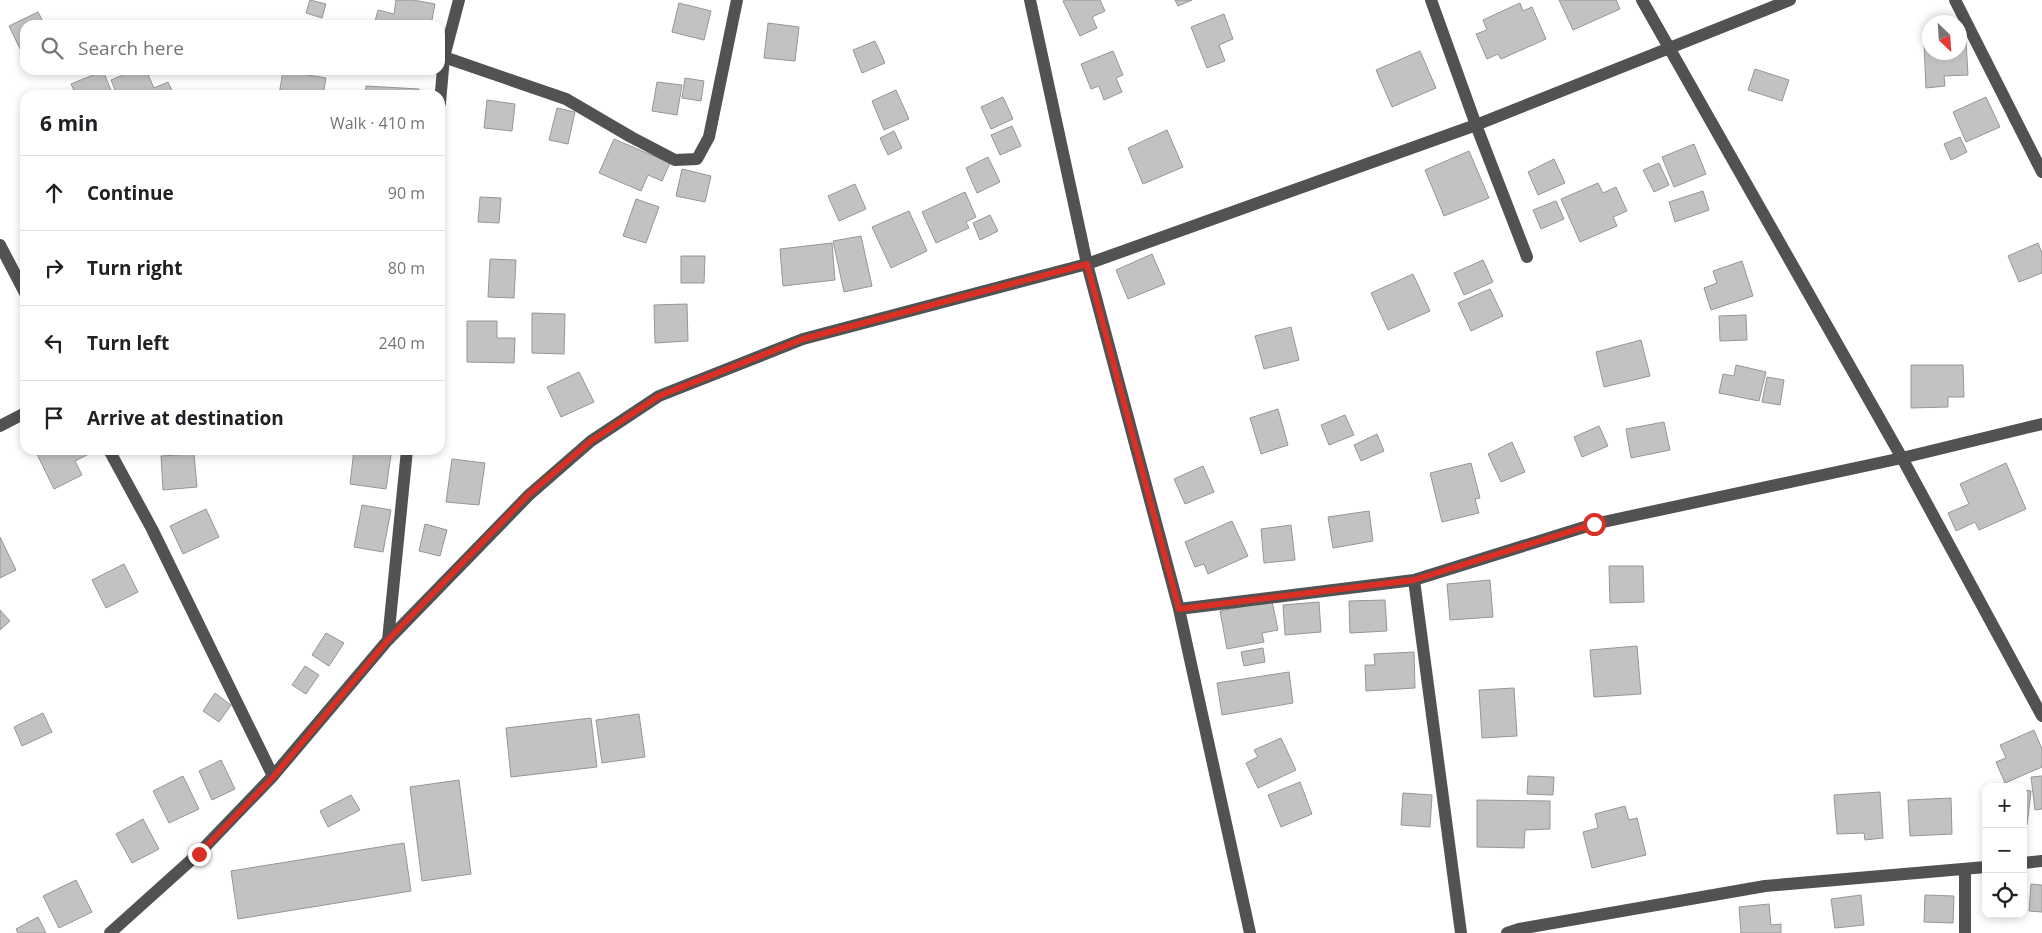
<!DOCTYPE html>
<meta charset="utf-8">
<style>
body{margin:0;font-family:"Open Sans",sans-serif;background:#f2f2f2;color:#202124}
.controls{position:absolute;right:15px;bottom:15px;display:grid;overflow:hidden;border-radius:10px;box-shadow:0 2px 8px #0003}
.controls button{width:45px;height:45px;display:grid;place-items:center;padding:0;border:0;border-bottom:1px solid #e0e0e0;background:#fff;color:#202124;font:25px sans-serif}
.compass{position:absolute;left:1922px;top:15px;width:45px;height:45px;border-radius:50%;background:#fff;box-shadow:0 2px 8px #0003;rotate:155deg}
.stop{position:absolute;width:15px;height:15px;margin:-11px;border:4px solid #d93025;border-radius:50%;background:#fff}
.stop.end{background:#d93025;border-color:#fff;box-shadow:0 1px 5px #0008}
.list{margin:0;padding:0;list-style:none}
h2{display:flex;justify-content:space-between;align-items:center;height:65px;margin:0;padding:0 20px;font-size:21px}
h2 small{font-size:16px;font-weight:400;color:#757577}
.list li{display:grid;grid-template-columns:32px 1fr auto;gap:15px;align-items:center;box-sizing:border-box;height:75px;padding:0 20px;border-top:1px solid #e0e0e0}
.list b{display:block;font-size:19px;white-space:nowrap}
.list em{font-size:16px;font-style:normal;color:#757577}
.icon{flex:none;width:28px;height:28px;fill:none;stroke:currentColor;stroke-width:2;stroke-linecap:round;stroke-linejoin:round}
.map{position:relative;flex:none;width:2042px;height:933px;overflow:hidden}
.search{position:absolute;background:#fff;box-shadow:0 2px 8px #0003;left:20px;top:20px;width:425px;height:55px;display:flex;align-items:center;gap:12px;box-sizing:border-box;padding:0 18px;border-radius:15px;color:#757577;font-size:19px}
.panel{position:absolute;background:#fff;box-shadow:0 2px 8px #0003;left:20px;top:90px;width:425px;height:365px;border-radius:15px}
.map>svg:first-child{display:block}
.building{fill:#c2c2c2;stroke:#969696}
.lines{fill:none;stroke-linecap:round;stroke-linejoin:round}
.minor{stroke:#525252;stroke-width:12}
.route{stroke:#d93025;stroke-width:6}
</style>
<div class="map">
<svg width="2042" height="933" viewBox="0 0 2042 933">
<rect width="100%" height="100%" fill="#fff"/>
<!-- building -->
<path class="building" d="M310,0L326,4L322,18L306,13Z
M396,0H413L435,4L431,25H374L378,10L394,14Z
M1065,0H1100L1105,11L1092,17L1097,28L1080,36L1063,1Z
M1175,0H1192L1178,6Z
M1559,0H1616L1620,9L1573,30Z
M679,3L711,11L704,40L672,32Z
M1520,3L1523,11L1532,7L1546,39L1501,59L1498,54L1487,59L1476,34L1487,30L1483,20Z
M38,12L45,25H25V59L9,26Z
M1224,14L1233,39L1219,45L1225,61L1207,68L1191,27Z
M768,23L799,27L795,61L764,58Z
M875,41L885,63L862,73L853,50Z
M1960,41H1966L1968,75L1944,76L1945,86L1926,88L1924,44L1930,43V52H1960Z
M1113,51L1123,75L1116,78L1122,92L1104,100L1099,86L1091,89L1081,64Z
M1420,51L1436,88L1392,107L1376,70Z
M1755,69L1789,80L1782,101L1748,90Z
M135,70H146L154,88L168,82L174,95H117L111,80Z
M103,71L113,95H76L71,84Z
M283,71L326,78L323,95H279Z
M685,78L704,81L701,101L682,98Z
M657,82L682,85L677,115L652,111Z
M366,86L419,89V95H365Z
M896,90L909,119L884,130L872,101Z
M1003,97L1013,119L991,129L981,107Z
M1986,97L2000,127L1966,142L1953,112Z
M487,100L515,104L512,131L484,128Z
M557,108L575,112L568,144L549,140Z
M1012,126L1021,146L1000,155L991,135Z
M1167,130L1183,167L1143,184L1128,148Z
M894,131L902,148L888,155L880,138Z
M1960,137L1967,152L1951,160L1944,144Z
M614,139L670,163L662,181L648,175L641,191L599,173Z
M1694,144L1706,174L1674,187L1662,157Z
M1469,151L1489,198L1444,216L1425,170Z
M988,157L1000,182L977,193L966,168Z
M1554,159L1565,183L1538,195L1528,172Z
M1659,163L1669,185L1654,192L1643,170Z
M682,169L711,176L705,202L676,196Z
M1598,183L1603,193L1616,187L1627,211L1613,217L1617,226L1580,242L1561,199Z
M855,184L866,209L839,221L828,196Z
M1703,191L1709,210L1675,222L1669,202Z
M965,192L976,217L966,222L969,228L936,243L922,212Z
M480,197L501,198L499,223L478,222Z
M636,199L659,207L646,243L623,236Z
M1556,201L1564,219L1541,229L1533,210Z
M909,211L927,251L891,268L872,227Z
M990,215L998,231L980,240L973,223Z
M861,236L872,286L844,292L833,241Z
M832,243L835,280L783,286L780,249Z
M2038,243L2042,253V273L2019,282L2008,256Z
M1152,254L1165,284L1128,299L1116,270Z
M681,256H705L704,283H681Z
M490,259L516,260L514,298L488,297Z
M1483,260L1493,282L1464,295L1454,273Z
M1742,261L1753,296L1711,310L1704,288L1717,283L1713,271Z
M1413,274L1430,311L1388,330L1371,293Z
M1490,289L1503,316L1471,331L1458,303Z
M687,304L688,341L655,343L654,305Z
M532,313L565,314L564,354L532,353Z
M1746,315L1747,340L1720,341L1719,316Z
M467,321H497V338H515L514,363L467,362Z
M1291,327L1299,360L1264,369L1255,336Z
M1641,340L1650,376L1604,387L1596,352Z
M1736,365L1766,372L1759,401L1719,393L1723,374L1734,376Z
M1911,365H1963L1964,397H1948V407L1911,408Z
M579,372L594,402L561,417L547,387Z
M1767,377L1784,380L1780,405L1762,402Z
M1278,409L1288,445L1261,454L1250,418Z
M1345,415L1354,435L1329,445L1321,425Z
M1664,422L1670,450L1631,458L1626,429Z
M1599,426L1608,446L1582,457L1574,437Z
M1377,434L1384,451L1361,461L1354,445Z
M1512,442L1525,472L1501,482L1488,454Z
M35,450H90L91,453L75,461L82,475L54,489Z
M354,450L391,455L386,489L350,484Z
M194,454L197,487L163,490L161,456Z
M452,459L485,463L479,505L446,502Z
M1471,463L1480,498L1475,499L1479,513L1442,522L1430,473Z
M2006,463L2026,509L1979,530L1975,522L1956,531L1948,513L1969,504L1960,484Z
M1203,466L1214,492L1185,504L1174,479Z
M362,505L391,510L383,552L354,547Z
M206,509L219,537L183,554L170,526Z
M1369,511L1373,541L1333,548L1328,517Z
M1232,521L1248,556L1208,574L1204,564L1195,567L1185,542Z
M425,524L447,530L440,556L419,551Z
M1291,525L1295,560L1264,563L1261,529Z
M0,537L16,570L0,578Z
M124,564L138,592L106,608L92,580Z
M1609,566H1643L1644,602L1610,603Z
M1490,580L1493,617L1450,620L1447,584Z
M1385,600L1387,631L1350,633L1349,601Z
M1272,601L1278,630L1262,633L1264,642L1227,649L1220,611Z
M1319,602L1321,632L1285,635L1283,605Z
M0,610L10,621L0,630Z
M326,633L344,643L329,666L312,655Z
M1637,646L1641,694L1594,697L1590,650Z
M1263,648L1265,662L1244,666L1241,652Z
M1414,652L1415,688L1366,691L1365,665H1375L1374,654Z
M305,666L319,675L306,694L292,685Z
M1289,672L1293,703L1222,715L1217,683Z
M1514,688L1517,736L1482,738L1479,690Z
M215,693L231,705L219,722L203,711Z
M43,713L52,732L22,746L14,727Z
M639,714L645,757L602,763L596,720Z
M591,718L597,767L511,777L506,728Z
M2034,730L2042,749V767L2005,783L1996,762L2006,758L2000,745Z
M1281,738L1296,770L1258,788L1246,763L1258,757L1254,750Z
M221,760L235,789L212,800L199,771Z
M183,776L199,809L169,823L153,791Z
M1528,776L1554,777L1553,795L1527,794Z
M2042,776V809L2035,810L2031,777Z
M459,780L471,874L422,881L410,787Z
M1300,782L1312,814L1281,827L1268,795Z
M2023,790L2031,791L2027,825H2023Z
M1880,792L1883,838L1865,840L1864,833L1837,834L1834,795Z
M1403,793L1432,795L1430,827L1401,825Z
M351,795L360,810L328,827L320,811Z
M1951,798L1952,834L1910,836L1908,800Z
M1477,800L1550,801V829L1525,830L1524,848L1477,847Z
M1625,806L1629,820L1637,818L1646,855L1592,868L1583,832L1598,828L1595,814Z
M143,819L159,849L132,863L116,834Z
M404,843L411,891L238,919L231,871Z
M76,880L92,912L59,928L43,896Z
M2031,884L2042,885V912L2029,911Z
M1861,895L1864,925L1835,928L1831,899Z
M1925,895L1954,896L1953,923L1924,922Z
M1769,904L1771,925L1781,924V933H1741L1739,907Z
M38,917L46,933H18L16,929Z"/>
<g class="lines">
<!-- minor -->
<path class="minor" d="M1030,0L1087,264L1179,609L1250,933
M1431,0L1476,125L1527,257
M1642,0L1902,458L2042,716
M1955,0L2042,172
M444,57L566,99L631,137L675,160L697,159L709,137L737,0
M440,103L444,57L459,0
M0,245L25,293
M0,426L25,413
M109,450L152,529L273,776
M1414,580L1461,933
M1179,609L1414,580L1594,524L1902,458L2042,424
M388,640L407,450
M2023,863L2042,861
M1965,869V933
M110,933L199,853L273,776L388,640L529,495L591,441L659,396L803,339L1087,264L1476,125L1790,0
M1507,933L1519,929L1765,886L1986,867"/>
</g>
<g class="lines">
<!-- route -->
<path class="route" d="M199,854L274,776L388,640L528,495L591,441L659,396L803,339L1087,264L1179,609L1414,580L1594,524"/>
</g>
</svg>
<div class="controls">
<button>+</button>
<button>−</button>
<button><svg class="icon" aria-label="locate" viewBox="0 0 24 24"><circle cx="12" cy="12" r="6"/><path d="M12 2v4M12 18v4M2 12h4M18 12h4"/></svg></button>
</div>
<svg class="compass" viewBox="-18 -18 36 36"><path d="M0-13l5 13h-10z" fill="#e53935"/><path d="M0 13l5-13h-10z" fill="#757577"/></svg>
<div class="stop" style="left:1594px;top:524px"></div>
<div class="stop end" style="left:199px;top:854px"></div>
<div class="search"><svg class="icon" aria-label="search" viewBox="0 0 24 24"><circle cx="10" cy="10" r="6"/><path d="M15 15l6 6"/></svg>Search here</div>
<section class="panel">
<h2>6 min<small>Walk · 410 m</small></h2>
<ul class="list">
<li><svg class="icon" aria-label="ahead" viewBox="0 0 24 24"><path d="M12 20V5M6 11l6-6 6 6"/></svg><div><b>Continue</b></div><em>90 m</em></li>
<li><svg class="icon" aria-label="right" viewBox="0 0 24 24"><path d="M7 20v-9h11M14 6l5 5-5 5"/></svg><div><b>Turn right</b></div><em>80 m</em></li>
<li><svg class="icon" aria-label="left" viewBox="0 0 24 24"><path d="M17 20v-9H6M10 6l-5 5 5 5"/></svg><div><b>Turn left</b></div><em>240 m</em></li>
<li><svg class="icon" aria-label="arrive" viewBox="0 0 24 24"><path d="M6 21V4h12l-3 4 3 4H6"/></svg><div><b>Arrive at destination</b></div></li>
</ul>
</section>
</div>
